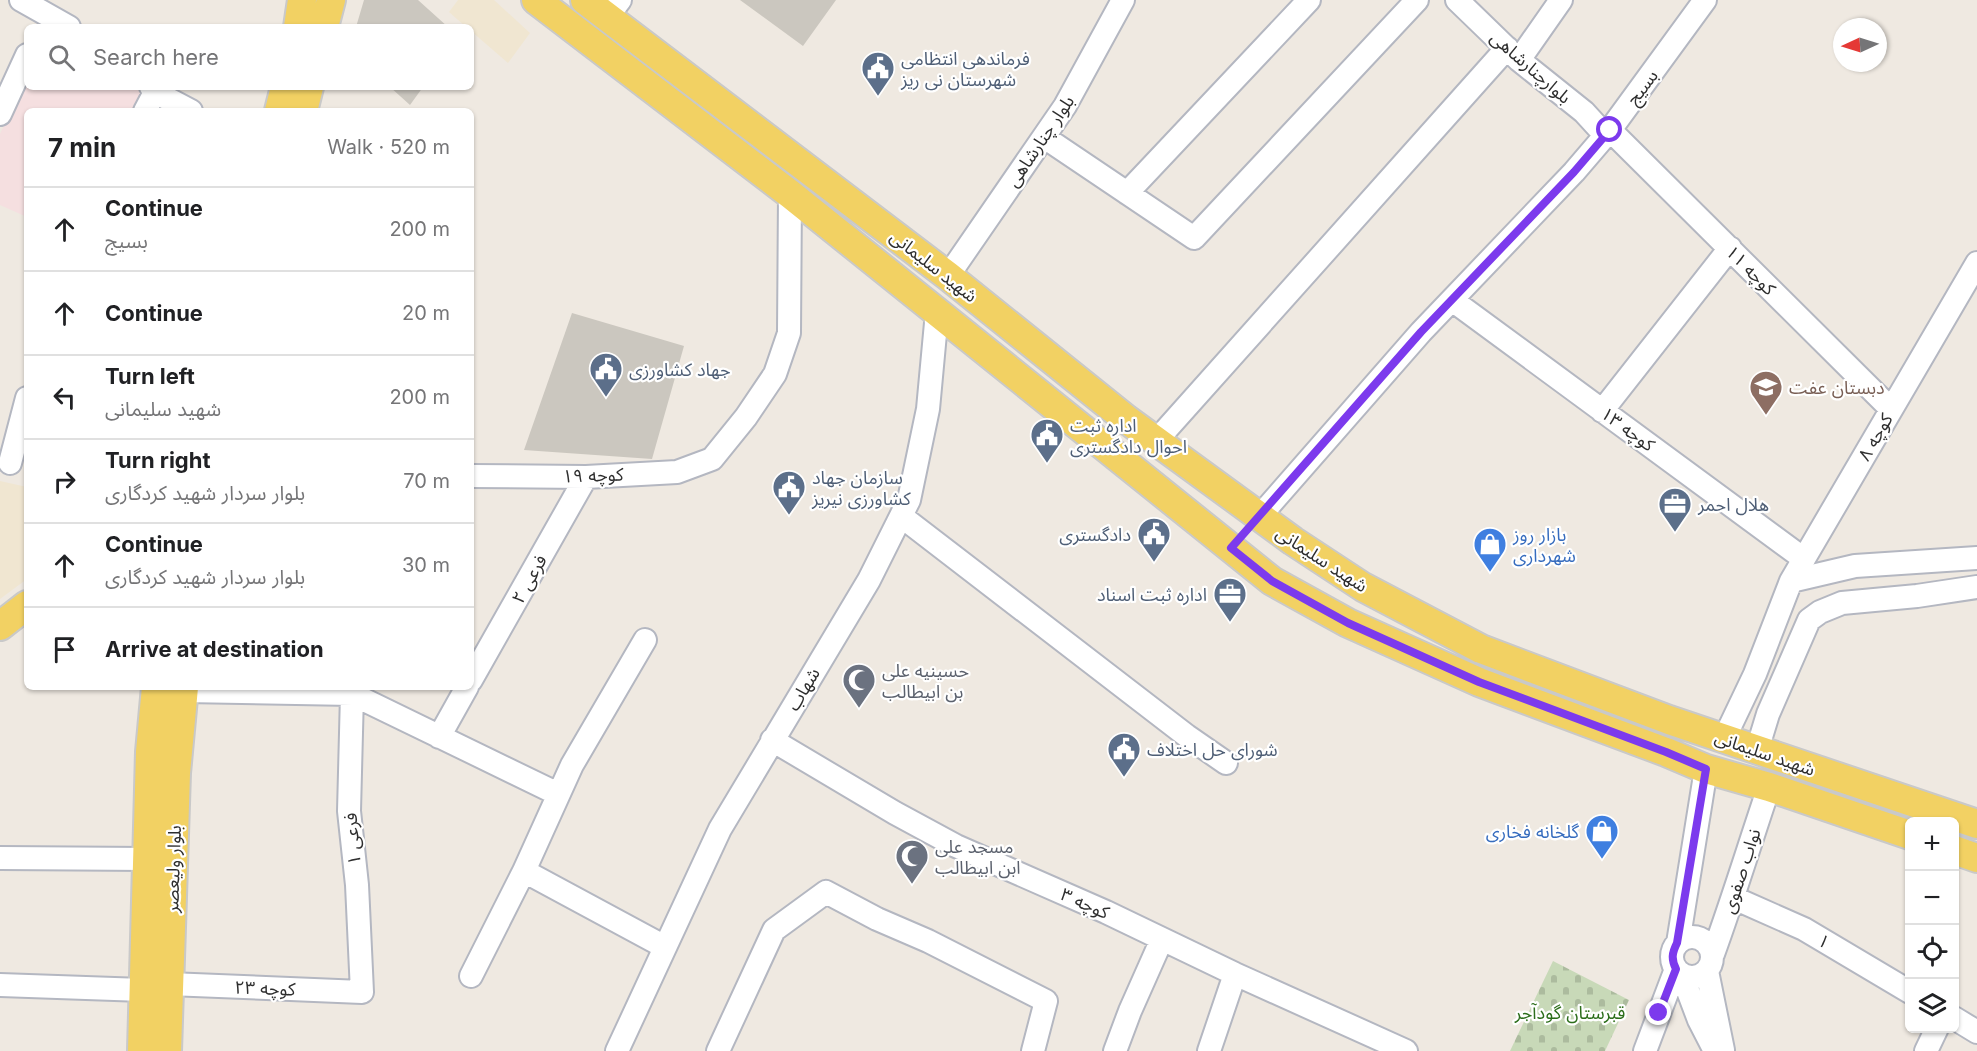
<!DOCTYPE html>
<meta charset="utf-8">
<style>
body{margin:0;font-family:Inter,"Noto Sans Arabic",sans-serif;background:#f2f2f2;color:#202124}
.controls{position:absolute;right:18px;bottom:18px;display:grid;overflow:hidden;border-radius:9px;box-shadow:0 2px 4px #0004}
.controls button{width:54px;height:54px;display:grid;place-items:center;padding:0;border:0;border-bottom:2px solid #e0e0e0;background:#fff;color:#202124;font:30px sans-serif}
.compass{position:absolute;left:1833px;top:18px;width:54px;height:54px;border-radius:50%;background:#fff;box-shadow:0 2px 4px #0004;rotate:266deg}
.stop{position:absolute;width:18px;height:18px;margin:-14px;border:4px solid #7c3aed;border-radius:50%;background:#fff}
.stop.end{background:#7c3aed;border-color:#fff;box-shadow:0 2px 6px #0008}
.list{margin:0;padding:0;list-style:none}
h2{display:flex;justify-content:space-between;align-items:center;height:78px;margin:0;padding:0 24px;font-size:26px}
h2 small{font-size:20px;font-weight:400;color:#757577}
.list li{display:grid;grid-template-columns:39px 1fr auto;gap:18px;align-items:center;box-sizing:border-box;height:84px;padding:0 24px;border-top:2px solid #e0e0e0}
.list b{display:block;font-size:22px;white-space:nowrap}
.list p{margin:0;font-size:20px;white-space:nowrap;color:#757577}
.list em{font-size:20px;font-style:normal;color:#757577}
.icon{flex:none;width:33px;height:33px;fill:none;stroke:currentColor;stroke-width:2;stroke-linecap:round;stroke-linejoin:round}
.map{position:relative;flex:none;width:1977px;height:1051px;overflow:hidden}
.search{position:absolute;background:#fff;box-shadow:0 2px 4px #0004;left:24px;top:24px;width:450px;height:66px;display:flex;align-items:center;gap:15px;box-sizing:border-box;padding:0 21px;border-radius:9px;color:#757577;font-size:22px}
.panel{position:absolute;background:#fff;box-shadow:0 2px 4px #0004;left:24px;top:108px;width:450px;height:582px;border-radius:9px}
.map>svg:first-child{display:block}
.education{fill:#f0e6d1}
.medical{fill:#f5dfe0}
.cemetery{fill:url(#cemetery-stones)}
.building{fill:#cbc7bf}
.lines{fill:none;stroke-linecap:round;stroke-linejoin:round}
.minor-casing{stroke:#b4b7c1;stroke-width:26}
.major-casing{stroke:#c9c9c9;stroke-width:32}
.minor{stroke:#fff;stroke-width:22}
.major{stroke:#f2d163;stroke-width:28}
.route{stroke:#7c3aed;stroke-width:8}
.labels{text-anchor:middle;dominant-baseline:central;stroke-width:4.5;stroke-linejoin:round;paint-order:stroke}
.service-label{font-size:18px;fill:#4e5e75;stroke:#fff;text-anchor:start}
.street-label{font-size:18px;fill:#2e2e2e;stroke:#fff}
.education-label{font-size:18px;fill:#785e54;stroke:#fff;text-anchor:start}
.shop-label{font-size:18px;fill:#366cbe;stroke:#fff;text-anchor:start}
.worship-label{font-size:18px;fill:#5b616d;stroke:#fff;text-anchor:start}
.park-label{font-size:18px;fill:#2c6e1b;stroke:#fff}
</style>
<div class="map">
<svg width="1977" height="1051" viewBox="0 0 1977 1051">
<defs>
<pattern id="cemetery-stones" width="16" height="16" patternUnits="userSpaceOnUse" patternTransform="scale(1.5)"><rect width="16" height="16" fill="#c8d9b8"/><path d="M2 7V4a2 2 0 0 1 4 0v3zM10 15v-3a2 2 0 0 1 4 0v3z" fill="#acbb9e"/></pattern>
</defs>
<rect width="100%" height="100%" fill="#efe9e1"/>
<!-- education -->
<path class="education" d="M458,0H494L530,33L508,63L471,31V27H466L449,12Z
M0,481L27,487V579L0,599Z"/>
<!-- medical -->
<path class="medical" d="M27,75V87H137L141,93L133,111H27V217L0,205V134Z"/>
<!-- cemetery -->
<path class="cemetery" d="M1553,961L1629,1000L1605,1051H1510Z"/>
<!-- building -->
<path class="building" d="M364,0H418L448,27H356Z
M740,0H836L803,46Z
M390,87H423L410,105Z
M572,313L684,346L652,459L524,450Z"/>
<g class="lines">
<!-- minor casing -->
<g class="minor-casing">
<path id="minor" d="M21,0L69,27
M1457,0L1519,60L1584,112L1605,135
M607,17L620,0
M1519,60L1561,0
M151,87L155,92L191,111
M145,111L155,92
M0,114L27,55
M1610,130L1891,409
M1044,137L1194,238L1417,0
M1127,193L1309,0
M948,276L1065,106L1123,0
M1452,300L1804,559
M1602,411L1730,248
M1156,441L1507,48
M10,463L27,398
M471,476L586,477L677,472L712,459L746,417L775,374L789,333L790,194
M901,516L1187,736L1226,763
M1259,517L1421,332L1574,172L1610,130L1705,0
M1791,581L1855,566L1977,558
M471,680L586,477
M184,691L352,694L558,794
M439,737L467,687
M1724,739L1755,674L1791,581L1977,263
M772,740L895,813L956,846L1106,912L1235,974L1406,1051
M1757,750L1768,714L1809,620L1820,612L1842,603L1917,596L1977,587
M0,858L148,859
M524,871L665,947
M1734,898L1804,929L1910,992
M1672 957a20 20 0 1 1 40 0a20 20 0 1 1-40 0Z
M1678,943L1706,769
M1713,954C1733,899 1750,843 1769,787
M1707,971L1723,1050
M1682,975L1699,1020L1715,1051
M471,976L524,871L572,765L645,640
M169,984L362,992L357,885L349,811L352,694L355,687
M0,985L143,990
M1954,1018L1977,1032
M617,1051L720,829L869,580L909,500L928,409L937,312
M718,1051L774,930L826,892L877,919L928,941L1046,1001L1033,1051
M1115,1051L1130,1011L1162,939
M1209,1051L1235,974
M1645,1051L1676,969
M1926,1051L1937,1028"/>
</g>
<!-- major casing -->
<g class="major-casing">
<path id="major" d="M536,0L790,194L1272,581L1348,623L1479,682L1666,752L1706,769L1769,787L1910,835
M585,0L948,276L1126,419L1293,541L1363,587L1481,649L1669,720L1977,824
M298,27L302,0
M324,27L331,0
M279,111L285,87
M303,111L309,87
M0,626L27,605
M1954,850L1977,858
M142,1051L150,752L156,687
M167,1051L176,773L184,687"/>
</g>
<!-- minor -->
<use href="#minor" class="minor"/>
<!-- major -->
<use href="#major" class="major"/>
</g>
<g class="lines">
<!-- route -->
<path class="route" d="M1610,130L1574,172L1421,332L1231,548L1272,581L1348,623L1479,682L1666,752L1706,769L1677,943C1672,953 1671,959 1676,969L1659,1013"/>
</g>
<!-- icons -->
<defs>
<g id="civic-pin" transform="scale(1.725)"><path d="M0 17L-7.5 6A9.5 9.5 0 1 1 7.5 6Z" fill="#5c6f8a" stroke="#fff"/><path d="M-.6-6.5H3V-4.5H.6V-3L4-1V1h2V6H-6V1h2V-1L-.6-3ZM-1.2 2.5V6h2.4V2.5Z" fill="#fff"/></g>
<g id="school-pin" transform="scale(1.725)"><path d="M0 17L-7.5 6A9.5 9.5 0 1 1 7.5 6Z" fill="#8d6e63" stroke="#fff"/><path d="M0-5L7-2L0 1L-7-2ZM-4 1L0 2.5L4 1V4Q0 6-4 4Z" fill="#fff"/></g>
<g id="office-pin" transform="scale(1.725)"><path d="M0 17L-7.5 6A9.5 9.5 0 1 1 7.5 6Z" fill="#5c6f8a" stroke="#fff"/><path d="M-6-3h4V-5.5h4V-3h4V5H-6ZM-1-4.5V-3h2v-1.5ZM-6 0V1H6V0Z" fill="#fff"/></g>
<g id="shop-pin" transform="scale(1.725)"><path d="M0 17L-7.5 6A9.5 9.5 0 1 1 7.5 6Z" fill="#3f7fe0" stroke="#fff"/><path d="M-5-2.5h2.3a2.7 3.5 0 0 1 5.4 0H5L5.5 6h-11ZM-1.5-2.5h3a1.5 2.3 0 0 0-3 0Z" fill="#fff"/></g>
<g id="mosque-pin" transform="scale(1.725)"><path d="M0 17L-7.5 6A9.5 9.5 0 1 1 7.5 6Z" fill="#6b7280" stroke="#fff"/><path d="M3.5-4.9A6 6 0 1 0 3.5 4.9A5 5 0 1 1 3.5-4.9Z" fill="#fff"/></g>
</defs>
<g fill-rule="evenodd">
<use href="#civic-pin" x="878" y="68"/>
<use href="#civic-pin" x="606" y="369"/>
<use href="#school-pin" x="1766" y="387"/>
<use href="#civic-pin" x="1047" y="435"/>
<use href="#civic-pin" x="789" y="487"/>
<use href="#office-pin" x="1675" y="504"/>
<use href="#civic-pin" x="1154" y="534"/>
<use href="#shop-pin" x="1490" y="544"/>
<use href="#office-pin" x="1230" y="594"/>
<use href="#mosque-pin" x="859" y="680"/>
<use href="#civic-pin" x="1124" y="749"/>
<use href="#shop-pin" x="1602" y="831"/>
<use href="#mosque-pin" x="912" y="856"/>
</g>
<g class="labels">
<!-- service labels -->
<g class="service-label">
<text x="901" y="58">فرماندهی انتظامی<tspan x="901" dy="21">شهرستان نی ریز</tspan></text>
<text x="629" y="369">جهاد کشاورزی</text>
<text x="1070" y="425">اداره ثبت<tspan x="1070" dy="21">احوال دادگستری</tspan></text>
<text x="812" y="477">سازمان جهاد<tspan x="812" dy="21">کشاورزی نیریز</tspan></text>
<text x="1698" y="504">هلال احمر</text>
<text x="1131" y="534" text-anchor="end">دادگستری</text>
<text x="1207" y="594" text-anchor="end">اداره ثبت اسناد</text>
<text x="1147" y="749">شورای حل اختلاف</text>
</g>
<!-- street labels -->
<g class="street-label">
<text transform="translate(1531 67) rotate(41)">بلوارچنارشاهی</text>
<text transform="translate(1642 87) rotate(-53)">بسیج</text>
<text transform="translate(1040 141) rotate(-56)">بلوار چنارشاهی</text>
<text transform="translate(934 266) rotate(38)">شهید سلیمانی</text>
<text transform="translate(1751 270) rotate(45)">کوچه ۱۱</text>
<text transform="translate(1628 429) rotate(36)">کوچه ۱۳</text>
<text transform="translate(1875 437) rotate(-60)">کوچه ۸</text>
<text transform="translate(593 475) rotate(-2)">کوچه ۱۹</text>
<text transform="translate(1322 559) rotate(33)">شهید سلیمانی</text>
<text transform="translate(529 579) rotate(-61)">فرعی ۲</text>
<text transform="translate(803 689) rotate(-59)">شهاب</text>
<text transform="translate(1765 753) rotate(19)">شهید سلیمانی</text>
<text transform="translate(352 839) rotate(-95)">فرعی ۱</text>
<text transform="translate(173 869) rotate(-88)">بلوار ولیعصر</text>
<text transform="translate(1741 871) rotate(-72)">نواب صفوی</text>
<text transform="translate(1085 903) rotate(24)">کوچه ۳</text>
<text transform="translate(1824 941) rotate(30)">۱</text>
<text transform="translate(265 988) rotate(2)">کوچه ۲۳</text>
</g>
<!-- education labels -->
<g class="education-label">
<text x="1789" y="387">دبستان عفت</text>
</g>
<!-- shop labels -->
<g class="shop-label">
<text x="1513" y="534">بازار روز<tspan x="1513" dy="21">شهرداری</tspan></text>
<text x="1579" y="831" text-anchor="end">گلخانه فخاری</text>
</g>
<!-- worship labels -->
<g class="worship-label">
<text x="882" y="670">حسینیه علی<tspan x="882" dy="21">بن ابیطالب</tspan></text>
<text x="935" y="846">مسجد علی<tspan x="935" dy="21">ابن ابیطالب</tspan></text>
</g>
<!-- park labels -->
<g class="park-label">
<text x="1570" y="1012">قبرستان گودآجر</text>
</g>
</g>
</svg>
<div class="controls">
<button>+</button>
<button>−</button>
<button><svg class="icon" aria-label="locate" viewBox="0 0 24 24"><circle cx="12" cy="12" r="6"/><path d="M12 2v4M12 18v4M2 12h4M18 12h4"/></svg></button>
<button><svg class="icon" aria-label="layers" viewBox="0 0 24 24"><path d="M12 4l9 5-9 5-9-5zM3 14l9 5 9-5"/></svg></button>
</div>
<svg class="compass" viewBox="-18 -18 36 36"><path d="M0-13l5 13h-10z" fill="#e53935"/><path d="M0 13l5-13h-10z" fill="#757577"/></svg>
<div class="stop" style="left:1610px;top:130px"></div>
<div class="stop end" style="left:1659px;top:1013px"></div>
<div class="search"><svg class="icon" aria-label="search" viewBox="0 0 24 24"><circle cx="10" cy="10" r="6"/><path d="M15 15l6 6"/></svg>Search here</div>
<section class="panel">
<h2>7 min<small>Walk · 520 m</small></h2>
<ul class="list">
<li><svg class="icon" aria-label="ahead" viewBox="0 0 24 24"><path d="M12 20V5M6 11l6-6 6 6"/></svg><div><b>Continue</b><p>بسیج</p></div><em>200 m</em></li>
<li><svg class="icon" aria-label="ahead" viewBox="0 0 24 24"><path d="M12 20V5M6 11l6-6 6 6"/></svg><div><b>Continue</b></div><em>20 m</em></li>
<li><svg class="icon" aria-label="left" viewBox="0 0 24 24"><path d="M17 20v-9H6M10 6l-5 5 5 5"/></svg><div><b>Turn left</b><p>شهید سلیمانی</p></div><em>200 m</em></li>
<li><svg class="icon" aria-label="right" viewBox="0 0 24 24"><path d="M7 20v-9h11M14 6l5 5-5 5"/></svg><div><b>Turn right</b><p>بلوار سردار شهید کردگاری</p></div><em>70 m</em></li>
<li><svg class="icon" aria-label="ahead" viewBox="0 0 24 24"><path d="M12 20V5M6 11l6-6 6 6"/></svg><div><b>Continue</b><p>بلوار سردار شهید کردگاری</p></div><em>30 m</em></li>
<li><svg class="icon" aria-label="arrive" viewBox="0 0 24 24"><path d="M6 21V4h12l-3 4 3 4H6"/></svg><div><b>Arrive at destination</b></div></li>
</ul>
</section>
</div>
